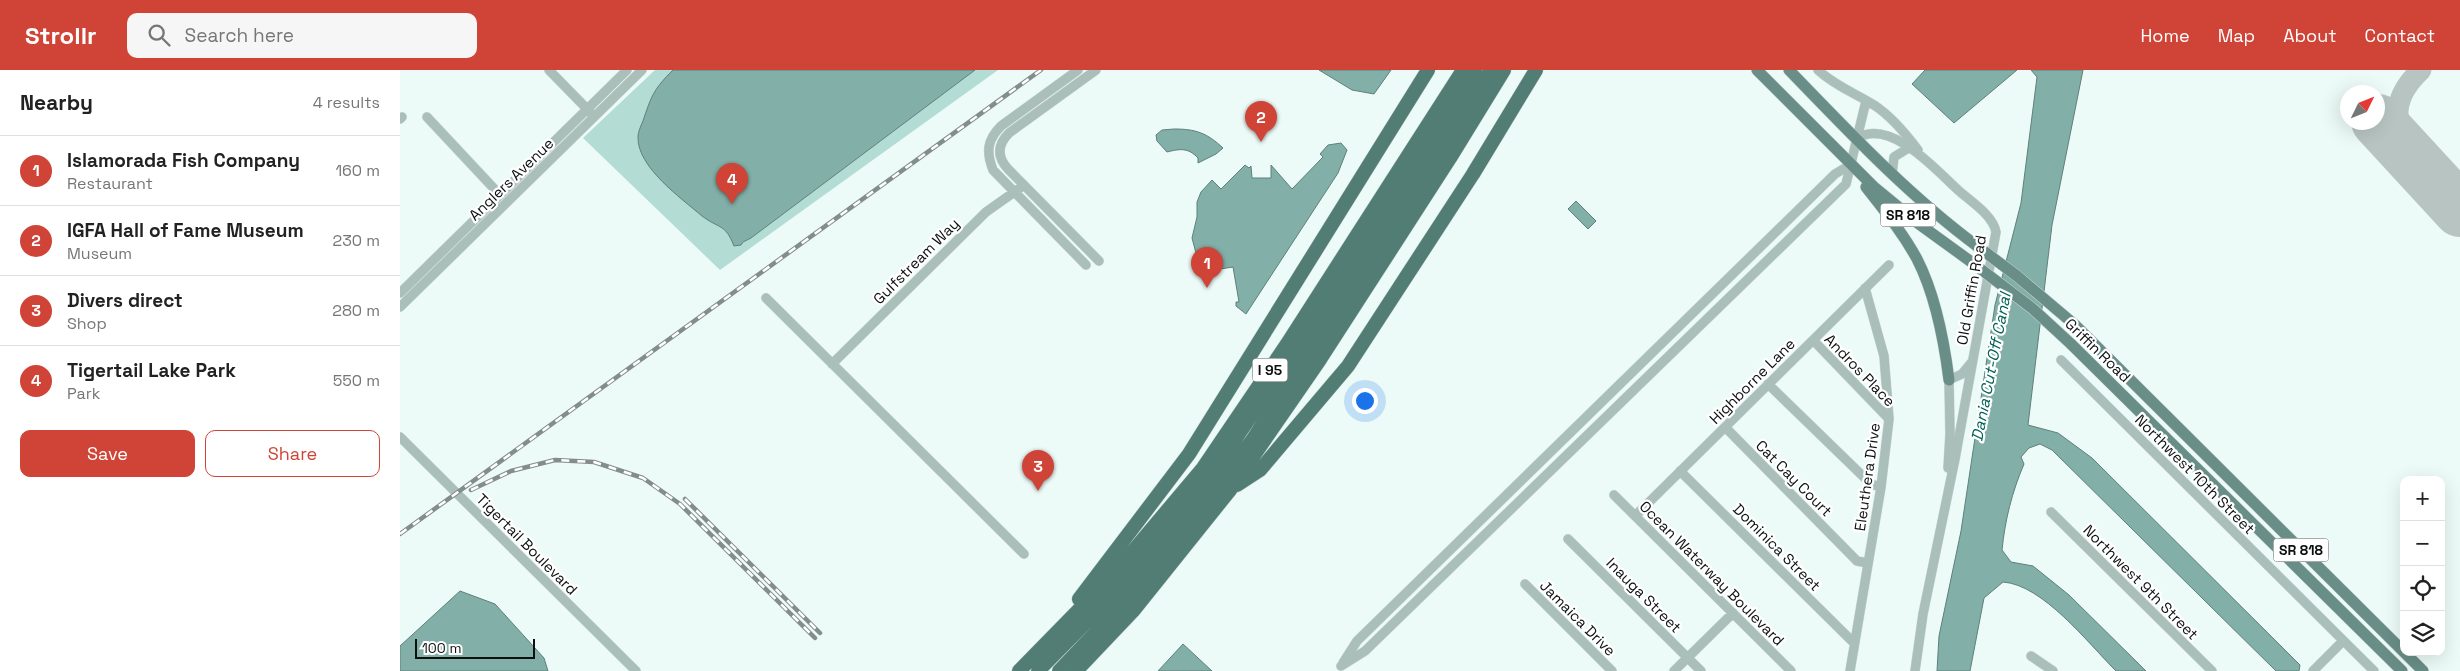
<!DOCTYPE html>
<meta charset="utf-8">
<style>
body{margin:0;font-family:"Space Grotesk",sans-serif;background:#f6f6f6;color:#222}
.controls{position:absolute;right:15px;bottom:15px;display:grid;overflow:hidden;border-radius:10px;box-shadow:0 5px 20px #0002}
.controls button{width:45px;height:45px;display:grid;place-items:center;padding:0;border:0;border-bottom:1px solid #e0e0e0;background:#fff;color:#222;font:25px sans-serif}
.compass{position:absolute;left:1940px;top:15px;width:45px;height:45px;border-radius:50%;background:#fff;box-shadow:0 5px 20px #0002;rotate:47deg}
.scale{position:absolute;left:15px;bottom:12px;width:120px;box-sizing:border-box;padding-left:5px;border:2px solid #0c1110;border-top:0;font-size:14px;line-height:18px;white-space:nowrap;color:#0c1110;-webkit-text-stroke:4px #fff;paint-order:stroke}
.you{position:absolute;left:964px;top:330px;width:18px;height:18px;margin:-12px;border:4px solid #fff;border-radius:50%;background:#1a73e8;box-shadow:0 0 0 8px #1a73e833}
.badge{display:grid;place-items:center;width:32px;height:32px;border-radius:50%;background:#d04337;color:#fff;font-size:16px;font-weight:700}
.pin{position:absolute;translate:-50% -41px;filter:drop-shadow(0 1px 2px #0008)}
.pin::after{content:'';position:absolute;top:26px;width:18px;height:15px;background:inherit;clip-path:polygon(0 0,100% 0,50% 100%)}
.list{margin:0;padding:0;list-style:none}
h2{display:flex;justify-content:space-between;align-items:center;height:65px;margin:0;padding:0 20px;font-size:21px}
h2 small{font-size:16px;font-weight:400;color:#767676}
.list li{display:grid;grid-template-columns:32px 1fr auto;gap:15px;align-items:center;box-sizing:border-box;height:70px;padding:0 20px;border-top:1px solid #e0e0e0}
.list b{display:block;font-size:19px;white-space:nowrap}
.list p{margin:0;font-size:16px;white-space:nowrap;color:#767676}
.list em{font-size:16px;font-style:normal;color:#767676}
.actions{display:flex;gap:10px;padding:15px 20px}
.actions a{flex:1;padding:11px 0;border:1px solid #d04337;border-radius:10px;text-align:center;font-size:18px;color:#d04337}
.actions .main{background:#d04337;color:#fff}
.icon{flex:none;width:28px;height:28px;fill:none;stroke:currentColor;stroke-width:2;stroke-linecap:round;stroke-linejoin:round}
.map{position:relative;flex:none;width:2060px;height:601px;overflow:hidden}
header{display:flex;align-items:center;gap:30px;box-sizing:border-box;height:70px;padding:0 25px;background:#d04337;color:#fff}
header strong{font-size:24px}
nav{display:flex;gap:28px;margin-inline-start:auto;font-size:18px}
.search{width:350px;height:45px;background:#f6f6f6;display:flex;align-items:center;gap:12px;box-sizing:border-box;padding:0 18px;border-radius:10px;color:#767676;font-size:19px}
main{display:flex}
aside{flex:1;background:#fff}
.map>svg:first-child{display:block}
.green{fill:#b2dcd4}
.water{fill:#82afa7;stroke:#5f807a}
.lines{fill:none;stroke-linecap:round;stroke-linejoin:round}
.taxiway{stroke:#b8c4c2;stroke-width:21}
.runway{stroke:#b8c4c2;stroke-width:54}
.minor-casing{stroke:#c8d6d3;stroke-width:10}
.major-casing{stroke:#c8d6d3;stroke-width:12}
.highway-casing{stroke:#c8d6d3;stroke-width:15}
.minor{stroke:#aabeba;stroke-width:9}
.major{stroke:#698e87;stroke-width:11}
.highway{stroke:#517d75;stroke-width:14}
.rail-casing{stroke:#838d8b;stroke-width:4.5}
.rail{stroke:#fff;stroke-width:2.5;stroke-dasharray:8;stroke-linecap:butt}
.major-bridge-casing{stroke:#c8d6d3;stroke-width:12;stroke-linecap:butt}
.major-bridge{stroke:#698e87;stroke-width:11}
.labels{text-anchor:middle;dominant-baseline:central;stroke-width:4.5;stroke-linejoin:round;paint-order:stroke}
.shield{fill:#fff;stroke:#555858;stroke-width:1}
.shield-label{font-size:14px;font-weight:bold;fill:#0c1110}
.street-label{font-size:15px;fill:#0c1110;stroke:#fff}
.water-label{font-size:16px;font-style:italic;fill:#006257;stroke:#fff}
</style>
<header>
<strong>Strollr</strong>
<div class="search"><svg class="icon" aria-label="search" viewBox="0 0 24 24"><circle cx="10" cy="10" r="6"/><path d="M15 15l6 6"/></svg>Search here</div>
<nav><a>Home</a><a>Map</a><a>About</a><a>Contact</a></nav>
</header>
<main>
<aside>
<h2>Nearby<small>4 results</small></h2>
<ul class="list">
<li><span class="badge">1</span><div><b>Islamorada Fish Company</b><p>Restaurant</p></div><em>160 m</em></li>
<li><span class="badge">2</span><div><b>IGFA Hall of Fame Museum</b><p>Museum</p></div><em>230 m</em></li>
<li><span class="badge">3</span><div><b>Divers direct</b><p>Shop</p></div><em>280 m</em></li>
<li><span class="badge">4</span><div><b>Tigertail Lake Park</b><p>Park</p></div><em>550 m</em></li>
</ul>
<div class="actions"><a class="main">Save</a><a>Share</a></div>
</aside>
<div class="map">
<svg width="2060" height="601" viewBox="0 0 2060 601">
<rect width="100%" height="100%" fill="#ecfbf8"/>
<!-- green -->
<path class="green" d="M255,0H598L320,200L183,68Z"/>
<!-- water -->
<path class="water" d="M273,0H575L351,168L343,172L341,175L334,176C325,153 319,159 302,146C281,128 237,97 238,67C238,61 242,54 244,48C252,24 255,18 273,0Z
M919,0H991L974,24L952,20Z
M1525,0H1617L1554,53L1512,14Z
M1631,0H1683L1652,155L1628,355L1658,363L1692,388L1900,595L1899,601H1876L1652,380L1640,374L1629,378L1621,387L1624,394C1612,422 1605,450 1602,480L1611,492L1633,496L1669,525L1746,601H1716C1687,572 1643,515 1603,512L1584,528L1570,601H1537L1539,566L1561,461L1595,235L1621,133L1637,7Z
M774,59C796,59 807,63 823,78L816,84L798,93V88C788,77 779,79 767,82L757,71L756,65L762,60Z
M941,73L947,80L938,103L846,244L836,236V232H839L833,197L801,202L792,168L797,147V132L801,122L812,110L821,119L845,95L849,98L851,96L852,108H871V95L892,119L923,87L920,84L928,75Z
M1176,131L1196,151L1188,159L1168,139Z
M60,521L95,534L144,588L148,601H0V576Z
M783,574L812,601H758Z"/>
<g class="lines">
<!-- taxiway -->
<path class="taxiway" d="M2009,86C1994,50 1991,28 2021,0"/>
<!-- runway -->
<path class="runway" d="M1978,51L2060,140"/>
<!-- minor casing -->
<g class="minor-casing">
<path id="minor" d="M149,0L191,43
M678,0L601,56C587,70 586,82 593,100L686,195
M696,0L609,63C597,75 597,87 608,99L699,191
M1418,0C1435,16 1455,23 1474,35C1491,46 1506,64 1518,80
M27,47L100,125
M0,49L2,47
M1456,69C1489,46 1536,100 1558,120C1570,131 1593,145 1596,162L1555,389L1523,544L1515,601
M1492,105L1494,87L1510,77
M0,223L227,0
M366,228L624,484
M0,237L242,0
M1413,270L1489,349
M1661,290L1974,601
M432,294L586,142L620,118
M1368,314L1471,414L1481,417
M1325,357L1457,491L1468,493
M0,367L236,601
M1548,398L1550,364L1549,310L1562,304L1571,293
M1280,401L1454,573
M1214,425L1391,601
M1651,442L1812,601
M1235,446L1489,195
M1168,469L1301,601
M1125,514L1212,601
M1631,586L1653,601
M943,593L957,571L1435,104L1450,95
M941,596L965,581L1446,114L1466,31
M1274,601L1333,543
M1450,601L1481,417L1489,349L1484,286L1465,218
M1913,601L1943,571"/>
</g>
<!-- major casing -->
<g class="major-casing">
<path id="major" d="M1357,0L1474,117L1519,154L1570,191
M1389,0C1449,62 1508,125 1577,176
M1466,117C1484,140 1503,163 1517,189C1536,226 1544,270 1549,310
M1675,255L2004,582
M1671,274L2002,601
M2004,582L2023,601"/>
</g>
<!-- highway casing -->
<g class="highway-casing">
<path id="highway" d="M837,415L860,400L948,296L1073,104L1136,0
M679,529L789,384L1028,0
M619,601L712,506L803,398L887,274L1063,0
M638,601L711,527L811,404L872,316L1075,0
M659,601L720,537L853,369L1091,0
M676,601L733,541L830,420L919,291L1050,88L1104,0"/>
</g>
<!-- minor -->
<use href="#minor" class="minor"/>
<!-- major -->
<use href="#major" class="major"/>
<!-- highway -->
<use href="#highway" class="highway"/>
<!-- rail casing -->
<g class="rail-casing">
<path id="rail" d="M71,420L111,401L155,390L194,392L243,408L280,434L415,568
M285,429L420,563
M0,464L641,0"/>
</g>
<!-- rail -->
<use href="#rail" class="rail"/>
<!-- major-bridge casing -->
<g class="major-bridge-casing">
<path id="major-bridge" d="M1577,176L1617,206L1675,255
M1570,191L1633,239L1671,274"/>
</g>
<!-- major-bridge -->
<use href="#major-bridge" class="major-bridge"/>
</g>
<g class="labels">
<!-- shield labels -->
<g class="shield">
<rect x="1480.5" y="133.5" width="55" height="23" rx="4"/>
<rect x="852.5" y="288.5" width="35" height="23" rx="4"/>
<rect x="1873.5" y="468.5" width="55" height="23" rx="4"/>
</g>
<g class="shield-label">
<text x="1508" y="145">SR 818</text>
<text x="870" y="300">I 95</text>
<text x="1901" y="480">SR 818</text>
</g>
<!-- street labels -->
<g class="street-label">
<text transform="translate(111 109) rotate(-44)">Anglers Avenue</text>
<text transform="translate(516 191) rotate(-45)">Gulfstream Way</text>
<text transform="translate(1571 220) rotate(-80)">Old Griffin Road</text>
<text transform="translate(1698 280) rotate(44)">Griffin Road</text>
<text transform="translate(1460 300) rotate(46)">Andros Place</text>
<text transform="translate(1352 311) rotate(-45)">Highborne Lane</text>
<text transform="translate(1795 404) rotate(45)">Northwest 10th Street</text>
<text transform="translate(1467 407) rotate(-82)">Eleuthera Drive</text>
<text transform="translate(1394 408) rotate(45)">Cat Cay Court</text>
<text transform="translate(127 474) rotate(45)">Tigertail Boulevard</text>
<text transform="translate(1377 477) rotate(45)">Dominica Street</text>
<text transform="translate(1312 503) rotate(45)">Ocean Waterway Boulevard</text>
<text transform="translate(1741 512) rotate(45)">Northwest 9th Street</text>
<text transform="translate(1244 525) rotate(45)">Inauga Street</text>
<text transform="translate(1178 548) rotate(45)">Jamaica Drive</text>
</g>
<!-- water labels -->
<g class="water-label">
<text transform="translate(1591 297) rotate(-79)">Dania Cut-Off Canal</text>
</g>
</g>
</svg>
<div class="controls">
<button>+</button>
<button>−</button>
<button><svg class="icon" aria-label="locate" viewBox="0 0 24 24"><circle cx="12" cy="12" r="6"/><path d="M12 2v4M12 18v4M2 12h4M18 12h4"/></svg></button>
<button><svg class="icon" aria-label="layers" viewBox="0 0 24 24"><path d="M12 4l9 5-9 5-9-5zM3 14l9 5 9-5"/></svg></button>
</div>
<svg class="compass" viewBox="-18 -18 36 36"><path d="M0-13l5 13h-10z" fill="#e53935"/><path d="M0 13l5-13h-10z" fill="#767676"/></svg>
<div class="scale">100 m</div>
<div class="you"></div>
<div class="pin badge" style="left:807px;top:218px">1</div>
<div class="pin badge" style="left:861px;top:72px">2</div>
<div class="pin badge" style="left:638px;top:421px">3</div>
<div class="pin badge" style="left:332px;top:134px">4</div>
</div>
</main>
